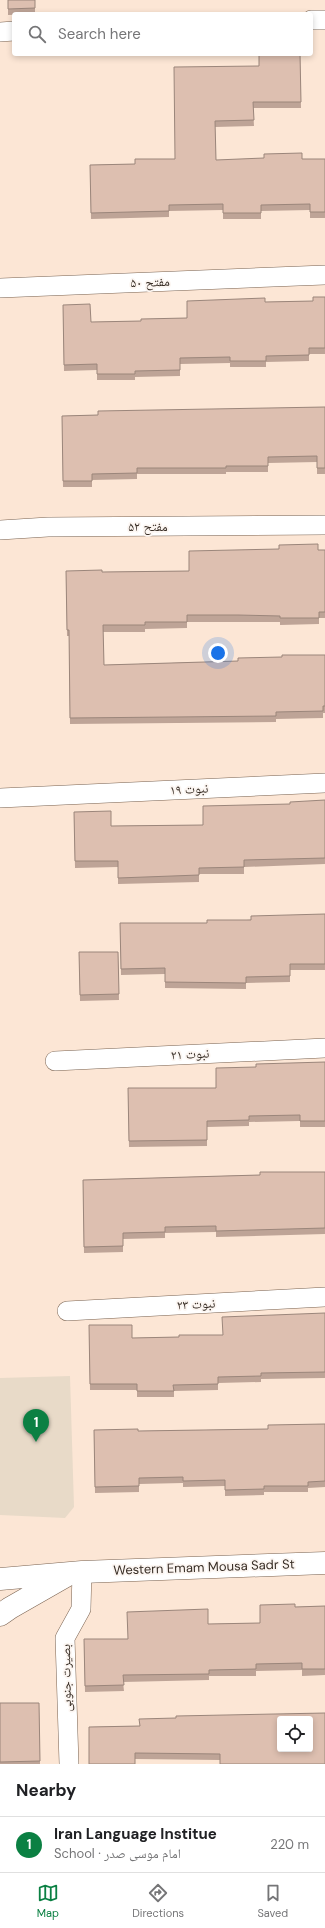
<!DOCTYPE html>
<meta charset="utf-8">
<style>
body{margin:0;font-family:"DM Sans","Noto Naskh Arabic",sans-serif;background:#f6f6f6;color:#202124}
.controls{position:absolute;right:12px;bottom:12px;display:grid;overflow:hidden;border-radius:4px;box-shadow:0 2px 6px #0003}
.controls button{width:36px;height:36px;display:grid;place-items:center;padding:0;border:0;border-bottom:1px solid #e0e0e0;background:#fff;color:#202124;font:20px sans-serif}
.you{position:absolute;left:218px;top:653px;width:14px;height:14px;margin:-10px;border:3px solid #fff;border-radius:50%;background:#1a73e8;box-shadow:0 0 0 6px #1a73e833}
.badge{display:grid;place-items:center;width:26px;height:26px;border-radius:50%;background:#0b8043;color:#fff;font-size:13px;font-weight:700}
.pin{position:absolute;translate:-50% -33px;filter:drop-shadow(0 1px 2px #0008)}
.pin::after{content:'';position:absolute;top:21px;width:14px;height:12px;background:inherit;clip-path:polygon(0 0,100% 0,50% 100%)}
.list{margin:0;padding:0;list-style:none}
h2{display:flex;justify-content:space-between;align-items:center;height:52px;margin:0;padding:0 16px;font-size:17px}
h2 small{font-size:13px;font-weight:400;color:#757577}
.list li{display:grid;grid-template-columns:26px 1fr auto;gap:12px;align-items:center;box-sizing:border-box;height:56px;padding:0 16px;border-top:1px solid #e0e0e0}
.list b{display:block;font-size:15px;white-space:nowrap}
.list p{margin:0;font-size:13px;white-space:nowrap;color:#757577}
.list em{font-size:13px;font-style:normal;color:#757577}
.icon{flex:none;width:22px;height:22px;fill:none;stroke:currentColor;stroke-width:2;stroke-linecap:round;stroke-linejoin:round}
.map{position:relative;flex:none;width:325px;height:1764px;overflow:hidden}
.search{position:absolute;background:#fff;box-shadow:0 2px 6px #0003;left:12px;right:12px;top:12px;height:44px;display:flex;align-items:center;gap:10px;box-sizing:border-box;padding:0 14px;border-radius:4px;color:#757577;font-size:15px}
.sheet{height:108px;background:#fff}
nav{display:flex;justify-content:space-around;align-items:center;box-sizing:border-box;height:56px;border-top:1px solid #e0e0e0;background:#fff;font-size:11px;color:#757577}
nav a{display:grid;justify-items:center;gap:2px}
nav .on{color:#0b8043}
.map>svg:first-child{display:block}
.education{fill:#e8dac8}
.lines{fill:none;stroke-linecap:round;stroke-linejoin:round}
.minor-casing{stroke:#7a6351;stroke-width:20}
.tertiary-casing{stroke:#7a6351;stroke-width:23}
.minor{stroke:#fff;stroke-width:19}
.tertiary{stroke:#fff;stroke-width:22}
.wall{fill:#bea497}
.building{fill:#ddbfb0;stroke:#9b867b;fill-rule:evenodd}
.labels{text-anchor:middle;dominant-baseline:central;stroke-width:3.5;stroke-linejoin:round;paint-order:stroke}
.street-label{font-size:13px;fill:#382e26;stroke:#fcf6f2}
</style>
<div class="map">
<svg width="325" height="1764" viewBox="0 0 325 1764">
<rect width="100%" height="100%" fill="#fce6d5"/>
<!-- education -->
<path class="education" d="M70,1376L74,1507L65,1518L0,1515V1378Z"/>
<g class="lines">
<!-- minor casing -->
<g class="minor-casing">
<path id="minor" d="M311,20H325
M0,32L14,31
M0,288L325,275
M0,530L48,527L325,525
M0,798L325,783
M55,1061L325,1048
M67,1311L325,1297
M69,1764L65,1638L81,1609L82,1572"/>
</g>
<!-- tertiary casing -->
<g class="tertiary-casing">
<path id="tertiary" d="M0,1579L82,1572L325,1563
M0,1615L10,1608L66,1576"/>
</g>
<!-- minor -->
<use href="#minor" class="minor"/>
<!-- tertiary -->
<use href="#tertiary" class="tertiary"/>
</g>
<!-- wall -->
<path class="wall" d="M8,0H35V14L8,15Z
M300,54L301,108H253L254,126L215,127L216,160L325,159V218H310V210L261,211V219H223V210L169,211V217L91,219L90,165L135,164L175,159L259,66Z
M325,297V354H309V361L266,362V367H230V363L180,364V376L135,377V380H97V370L64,371L63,305L91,322L141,321L187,318L265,302L313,301Z
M325,407V474H317V462L268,463V472H226V474H137V479L92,480V487H63L62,416L98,415Z
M318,550H325V618H319V624L280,625V622H187V628L145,629V632H103L104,665L238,661L282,657L325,655V713H323V718L276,719V722L70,724L69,636H67L66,571L102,572L189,571Z
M325,800V864L244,867V874H199V882L118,884V867L75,868L74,812L111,826L203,825L290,804Z
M325,914V970H290V982L246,983V989L165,988V974L121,975L120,923H207Z
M79,952H118L119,1000L80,1001Z
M325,1062V1127H300V1121L249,1122V1126L207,1127V1146L129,1147L128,1088H216L256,1067Z
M325,1172V1234L216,1237V1232L165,1233V1238L123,1239V1252L84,1253L83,1180L260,1175Z
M325,1313V1378L261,1379V1382L218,1383V1390L174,1391V1397H137V1390H90L89,1325L132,1338L179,1337L223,1335Z
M325,1424V1487L308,1488V1492H264V1495L225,1496V1486L183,1487V1483L139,1484V1492L95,1493L94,1430L138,1431L268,1429Z
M325,1606V1675L302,1676V1670L256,1671V1676H209V1680L123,1682L124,1691L85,1692L84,1639H128L208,1624L260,1623L295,1607Z
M0,1703H39L40,1764H0Z
M325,1713L220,1760L135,1759L89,1727L139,1726L176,1718Z"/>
<!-- building -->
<path class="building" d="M8,0H35V8L8,9Z
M259,54H300L301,102H253L254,120L215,121L216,160L264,158V154L302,153V159H325V212H310V204L261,205V213H223V204L169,205V211L91,213L90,165L135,164V159H175L174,67L259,66Z
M313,297H325V348H309V355L266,356V361H230V357L180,358V370L135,371V374H97V364L64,365L63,305L90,304L91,322L141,321V319L187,318V301L265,298V302L313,301Z
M325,407V468H317V456L268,457V466H226V468H137V473L92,474V481H63L62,416L98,415V411Z
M318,544V550H325V612H319V618H280V616L238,615H187V622H145V625H103L104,665L238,661V658L282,657V655H325V706H323V711L276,712V716L70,718L69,630H67L66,571L102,570V572L189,571V551L279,549V545Z
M325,800V858L244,860V867L199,868V875L118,878V861H75L74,812L111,811V826L203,825V806L290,804V802Z
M325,914V964H290V976L246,977V983L165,982V968L121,969L120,923H207V920H251V916Z
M79,952H118L119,994L80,995Z
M325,1062V1121H300V1115L249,1116V1120L207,1121V1140L129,1141L128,1088H216V1068L256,1067V1064Z
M260,1172H325V1228L216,1231V1226L165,1227V1232L123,1233V1246L84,1247L83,1180L260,1175Z
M325,1313V1372L261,1373V1376L218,1377V1384L173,1385L174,1391H137V1384H90L89,1325H132V1338L179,1337V1335H223L222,1317Z
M325,1424V1481L308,1482V1486H264V1489L225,1490V1480L183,1481V1477L139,1478V1486L95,1487L94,1430L138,1429V1431L268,1429V1425Z
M295,1604V1607L325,1606V1669H302V1663L256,1664V1669L209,1670V1674L123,1675L124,1685L85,1686L84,1639H128L127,1612L208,1609V1624L260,1623V1605Z
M0,1703H39L40,1761L0,1762Z
M325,1713V1764H220V1754L135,1753V1764H89V1727L140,1726L139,1719L176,1718V1716ZM280,1719H310V1749H280Z"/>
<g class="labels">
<!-- street labels -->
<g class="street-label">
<text transform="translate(150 282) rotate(-2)">مفتح ۵۰</text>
<text x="148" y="526">مفتح ۵۲</text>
<text transform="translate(189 789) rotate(-3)">نبوت ۱۹</text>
<text transform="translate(190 1054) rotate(-3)">نبوت ۲۱</text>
<text transform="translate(196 1304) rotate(-3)">نبوت ۲۳</text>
<text transform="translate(204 1567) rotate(-2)">Western Emam Mousa Sadr St</text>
<text transform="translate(66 1678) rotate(-91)">بصیرت جنوبی</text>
</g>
</g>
</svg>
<div class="controls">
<button><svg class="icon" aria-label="locate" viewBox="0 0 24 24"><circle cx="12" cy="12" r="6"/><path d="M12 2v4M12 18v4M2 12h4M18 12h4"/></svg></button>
</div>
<div class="you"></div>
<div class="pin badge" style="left:36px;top:1442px">1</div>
<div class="search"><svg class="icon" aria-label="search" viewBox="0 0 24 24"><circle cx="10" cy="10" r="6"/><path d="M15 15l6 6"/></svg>Search here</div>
</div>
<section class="sheet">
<h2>Nearby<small></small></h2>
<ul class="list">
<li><span class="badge">1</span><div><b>Iran Language Institue</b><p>School · امام موسی صدر</p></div><em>220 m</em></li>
</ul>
</section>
<nav>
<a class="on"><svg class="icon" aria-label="map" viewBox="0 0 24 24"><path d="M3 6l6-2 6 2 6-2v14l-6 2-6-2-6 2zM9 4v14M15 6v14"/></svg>Map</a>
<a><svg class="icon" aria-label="directions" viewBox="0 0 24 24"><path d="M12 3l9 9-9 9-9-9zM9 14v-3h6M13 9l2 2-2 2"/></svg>Directions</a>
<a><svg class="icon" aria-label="saved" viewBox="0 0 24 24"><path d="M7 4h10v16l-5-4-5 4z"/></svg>Saved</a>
</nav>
